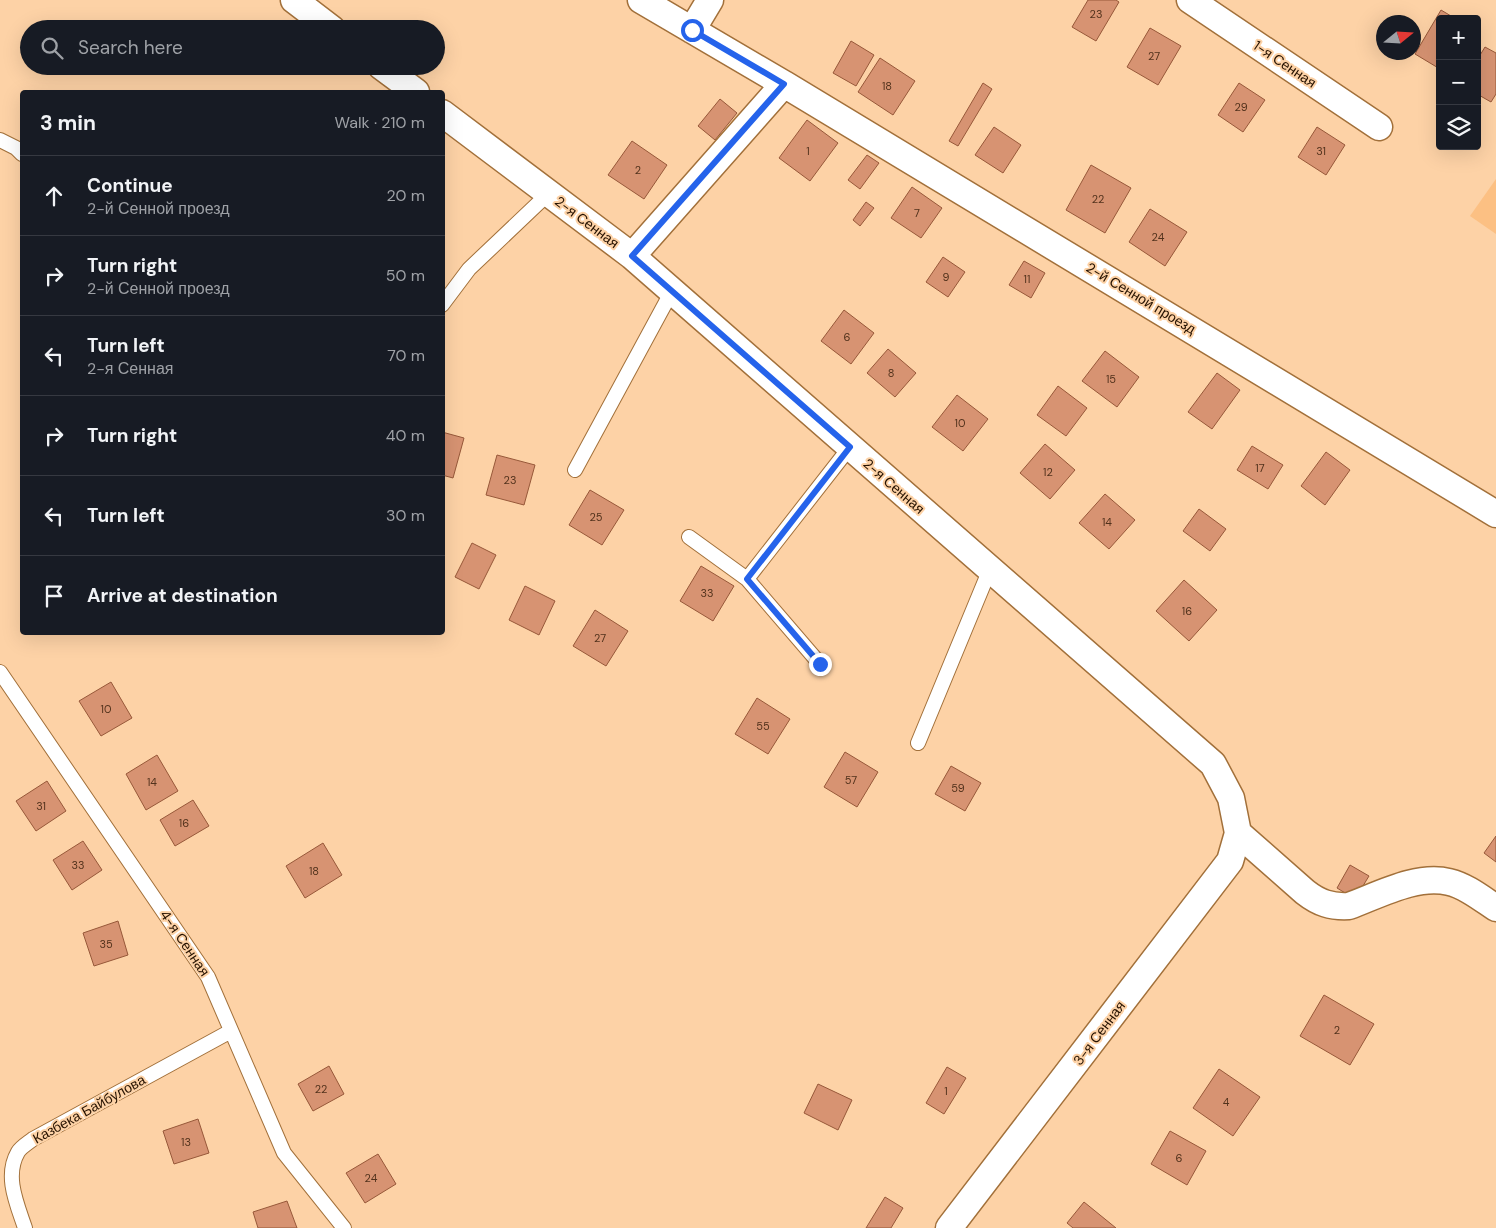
<!DOCTYPE html>
<meta charset="utf-8">
<style>
body{margin:0;font-family:"DM Sans",sans-serif;background:#20242c;color:#f1f3f6}
.controls{position:absolute;right:15px;top:15px;display:grid;overflow:hidden;border-radius:5px;box-shadow:0 5px 20px #0002}
.controls button{width:45px;height:45px;display:grid;place-items:center;padding:0;border:0;border-bottom:1px solid #363941;background:#171b24;color:#f1f3f6;font:25px sans-serif}
.compass{position:absolute;left:1376px;top:15px;width:45px;height:45px;border-radius:50%;background:#171b24;box-shadow:0 5px 20px #0002;rotate:72deg}
.stop{position:absolute;width:15px;height:15px;margin:-11px;border:4px solid #2563eb;border-radius:50%;background:#fff}
.stop.end{background:#2563eb;border-color:#fff;box-shadow:0 1px 5px #0008}
.list{margin:0;padding:0;list-style:none}
h2{display:flex;justify-content:space-between;align-items:center;height:65px;margin:0;padding:0 20px;font-size:21px}
h2 small{font-size:16px;font-weight:400;color:#9ea1a6}
.list li{display:grid;grid-template-columns:32px 1fr auto;gap:15px;align-items:center;box-sizing:border-box;height:80px;padding:0 20px;border-top:1px solid #363941}
.list b{display:block;font-size:19px;white-space:nowrap}
.list p{margin:0;font-size:16px;white-space:nowrap;color:#9ea1a6}
.list em{font-size:16px;font-style:normal;color:#9ea1a6}
.icon{flex:none;width:28px;height:28px;fill:none;stroke:currentColor;stroke-width:2;stroke-linecap:round;stroke-linejoin:round}
.map{position:relative;flex:none;width:1496px;height:1228px;overflow:hidden}
.search{position:absolute;background:#171b24;box-shadow:0 5px 20px #0002;left:20px;top:20px;width:425px;height:55px;display:flex;align-items:center;gap:12px;box-sizing:border-box;padding:0 18px;border-radius:28px;color:#9ea1a6;font-size:19px}
.panel{position:absolute;background:#171b24;box-shadow:0 5px 20px #0002;left:20px;top:90px;width:425px;height:545px;border-radius:5px}
.map>svg:first-child{display:block}
.built{fill:#fcc083}
.building{fill:#d79372;stroke:#975839}
.lines{fill:none;stroke-linecap:round;stroke-linejoin:round}
.lane-casing{stroke:#a2703a;stroke-width:16}
.street-casing{stroke:#a2703a;stroke-width:29}
.lane{stroke:#fff;stroke-width:14}
.street{stroke:#fff;stroke-width:26}
.route{stroke:#2563eb;stroke-width:6}
.labels{text-anchor:middle;dominant-baseline:central;stroke-width:4;stroke-linejoin:round;paint-order:stroke}
.number-label{font-size:11px;fill:#52321c}
.street-label{font-size:14px;fill:#261200;stroke:#fdd2a6}
</style>
<div class="map">
<svg width="1496" height="1228" viewBox="0 0 1496 1228">
<rect width="100%" height="100%" fill="#fdd2a6"/>
<!-- built -->
<path class="built" d="M1496,179V234L1470,216Z"/>
<!-- building -->
<path class="building" d="M1088,0H1116L1119,2L1096,41L1072,27Z
M1441,10L1456,19H1440V69L1415,54Z
M1150,28L1181,46L1158,85L1127,67Z
M851,41L874,55L856,86L833,73Z
M1485,47L1496,53V94L1491,102L1477,94V60Z
M880,58L915,81L893,115L858,92Z
M983,83L992,89L958,146L949,141Z
M1239,83L1265,100L1243,132L1218,115Z
M720,99L737,113L715,140L698,126Z
M807,120L838,143L810,181L779,158Z
M994,127L1021,145L1003,173L975,155Z
M1317,127L1345,145L1326,175L1298,157Z
M632,141L667,165L644,199L608,175Z
M867,155L879,163L860,189L848,180Z
M1091,165L1131,188L1105,233L1066,210Z
M912,187L942,208L921,238L891,218Z
M866,202L874,208L860,226L853,220Z
M1150,209L1187,232L1165,266L1129,242Z
M943,257L965,272L948,297L926,282Z
M1024,261L1045,273L1031,298L1009,285Z
M844,310L874,333L851,364L821,341Z
M888,349L916,373L895,397L867,373Z
M1105,351L1139,377L1117,407L1082,381Z
M1217,373L1240,390L1212,429L1188,412Z
M1058,386L1087,408L1066,436L1037,415Z
M957,395L988,419L963,451L932,427Z
M442,432L464,438L453,478L442,475Z
M1045,444L1075,470L1050,499L1020,473Z
M1252,446L1283,465L1268,489L1237,470Z
M1326,452L1350,470L1325,505L1301,486Z
M497,455L535,465L524,505L486,495Z
M590,490L624,510L602,545L569,525Z
M1105,494L1135,520L1109,549L1079,523Z
M1199,509L1226,529L1210,551L1183,531Z
M472,543L496,555L479,589L455,577Z
M701,566L734,586L713,621L680,601Z
M1184,580L1217,610L1189,641L1156,611Z
M525,586L555,601L539,635L509,620Z
M595,610L628,631L606,666L573,646Z
M111,682L132,718L101,736L79,701Z
M757,698L790,719L768,754L735,734Z
M845,752L878,772L857,807L824,787Z
M157,755L178,791L146,810L126,774Z
M951,766L981,783L965,811L935,794Z
M47,781L66,811L36,831L16,801Z
M193,800L209,826L175,846L160,820Z
M1496,836V862L1484,853Z
M83,841L102,870L72,890L53,860Z
M323,843L342,875L305,898L286,866Z
M1350,865L1369,876L1355,899L1337,888Z
M118,921L128,955L94,966L83,933Z
M1324,995L1374,1024L1350,1065L1300,1036Z
M329,1066L344,1094L313,1111L298,1084Z
M947,1067L966,1078L944,1114L926,1103Z
M1219,1069L1260,1097L1233,1136L1193,1108Z
M818,1084L852,1100L838,1130L804,1113Z
M198,1119L209,1153L174,1164L163,1131Z
M1170,1131L1206,1151L1187,1185L1151,1164Z
M378,1154L396,1184L365,1203L346,1173Z
M885,1197L903,1208L891,1228H866Z
M287,1201L297,1228H258L253,1212Z
M1084,1202L1116,1228H1073L1067,1223Z"/>
<g class="lines">
<!-- lane casing -->
<g class="lane-casing">
<path id="lane" d="M0,140L16,148L22,154
M442,305L469,269L549,193
M575,470L672,291
M689,537L747,579
M820,664L747,579L850,447
M0,672L208,977L284,1153L344,1228
M918,743L990,569
M25,1228C17,1204 4,1176 18,1152C21,1147 28,1143 33,1139L231,1031"/>
</g>
<!-- street casing -->
<g class="street-casing">
<path id="street" d="M294,0L332,29
M641,0L784,84
M1190,0L1379,127
M692,30L710,0
M381,66L416,92
M442,113L632,256L672,291L1213,764L1231,798L1238,833L1230,861L949,1228
M632,256L784,84L1496,514
M1238,833L1305,892C1319,903 1331,907 1349,906C1379,895 1417,874 1449,882C1466,886 1481,898 1496,908"/>
</g>
<!-- lane -->
<use href="#lane" class="lane"/>
<!-- street -->
<use href="#street" class="street"/>
</g>
<g class="lines">
<!-- route -->
<path class="route" d="M692,30L784,84L632,256L850,447L747,579L820,664"/>
</g>
<g class="labels">
<!-- number labels -->
<g class="number-label">
<text x="1096" y="14">23</text>
<text x="1154" y="56">27</text>
<text x="887" y="86">18</text>
<text x="1241" y="107">29</text>
<text x="808" y="151">1</text>
<text x="1321" y="151">31</text>
<text x="638" y="170">2</text>
<text x="1098" y="199">22</text>
<text x="917" y="213">7</text>
<text x="1158" y="237">24</text>
<text x="946" y="277">9</text>
<text x="1027" y="279">11</text>
<text x="847" y="337">6</text>
<text x="891" y="373">8</text>
<text x="1111" y="379">15</text>
<text x="960" y="423">10</text>
<text x="1260" y="468">17</text>
<text x="1048" y="472">12</text>
<text x="510" y="480">23</text>
<text x="596" y="517">25</text>
<text x="1107" y="522">14</text>
<text x="707" y="593">33</text>
<text x="1187" y="611">16</text>
<text x="600" y="638">27</text>
<text x="106" y="709">10</text>
<text x="763" y="726">55</text>
<text x="851" y="780">57</text>
<text x="152" y="782">14</text>
<text x="958" y="788">59</text>
<text x="41" y="806">31</text>
<text x="184" y="823">16</text>
<text x="78" y="865">33</text>
<text x="314" y="871">18</text>
<text x="106" y="944">35</text>
<text x="1337" y="1030">2</text>
<text x="321" y="1089">22</text>
<text x="946" y="1091">1</text>
<text x="1226" y="1102">4</text>
<text x="186" y="1142">13</text>
<text x="1179" y="1158">6</text>
<text x="371" y="1178">24</text>
</g>
<!-- street labels -->
<g class="street-label">
<text transform="translate(1285 64) rotate(34)">1-я Сенная</text>
<text transform="translate(587 222) rotate(37)">2-я Сенная</text>
<text transform="translate(1141 298) rotate(31)">2-й Сенной проезд</text>
<text transform="translate(894 486) rotate(41)">2-я Сенная</text>
<text transform="translate(185 943) rotate(56)">4-я Сенная</text>
<text transform="translate(1099 1033) rotate(-53)">3-я Сенная</text>
<text transform="translate(89 1109) rotate(-29)">Казбека Байбулова</text>
</g>
</g>
</svg>
<div class="controls">
<button>+</button>
<button>−</button>
<button><svg class="icon" aria-label="layers" viewBox="0 0 24 24"><path d="M12 4l9 5-9 5-9-5zM3 14l9 5 9-5"/></svg></button>
</div>
<svg class="compass" viewBox="-18 -18 36 36"><path d="M0-13l5 13h-10z" fill="#e53935"/><path d="M0 13l5-13h-10z" fill="#9ea1a6"/></svg>
<div class="stop" style="left:692px;top:30px"></div>
<div class="stop end" style="left:820px;top:664px"></div>
<div class="search"><svg class="icon" aria-label="search" viewBox="0 0 24 24"><circle cx="10" cy="10" r="6"/><path d="M15 15l6 6"/></svg>Search here</div>
<section class="panel">
<h2>3 min<small>Walk · 210 m</small></h2>
<ul class="list">
<li><svg class="icon" aria-label="ahead" viewBox="0 0 24 24"><path d="M12 20V5M6 11l6-6 6 6"/></svg><div><b>Continue</b><p>2-й Сенной проезд</p></div><em>20 m</em></li>
<li><svg class="icon" aria-label="right" viewBox="0 0 24 24"><path d="M7 20v-9h11M14 6l5 5-5 5"/></svg><div><b>Turn right</b><p>2-й Сенной проезд</p></div><em>50 m</em></li>
<li><svg class="icon" aria-label="left" viewBox="0 0 24 24"><path d="M17 20v-9H6M10 6l-5 5 5 5"/></svg><div><b>Turn left</b><p>2-я Сенная</p></div><em>70 m</em></li>
<li><svg class="icon" aria-label="right" viewBox="0 0 24 24"><path d="M7 20v-9h11M14 6l5 5-5 5"/></svg><div><b>Turn right</b></div><em>40 m</em></li>
<li><svg class="icon" aria-label="left" viewBox="0 0 24 24"><path d="M17 20v-9H6M10 6l-5 5 5 5"/></svg><div><b>Turn left</b></div><em>30 m</em></li>
<li><svg class="icon" aria-label="arrive" viewBox="0 0 24 24"><path d="M6 21V4h12l-3 4 3 4H6"/></svg><div><b>Arrive at destination</b></div></li>
</ul>
</section>
</div>
